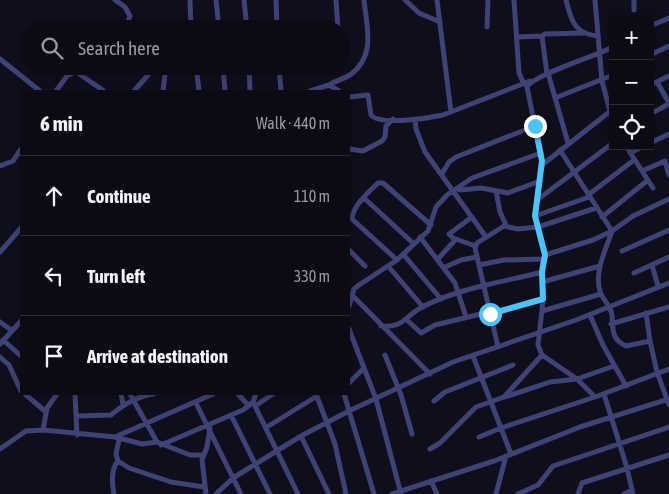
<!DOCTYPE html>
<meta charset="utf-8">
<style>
body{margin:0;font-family:"Asap Condensed",sans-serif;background:#191822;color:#f1f3f6}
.controls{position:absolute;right:15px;top:15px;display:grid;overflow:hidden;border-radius:0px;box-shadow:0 2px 8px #0003}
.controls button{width:45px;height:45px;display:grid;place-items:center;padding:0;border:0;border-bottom:1px solid #2b2b34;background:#0b0a15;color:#f1f3f6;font:25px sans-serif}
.stop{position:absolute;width:15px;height:15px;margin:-11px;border:4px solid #4fc3f7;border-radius:50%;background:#fff}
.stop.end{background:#4fc3f7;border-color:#fff;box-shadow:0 1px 5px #0008}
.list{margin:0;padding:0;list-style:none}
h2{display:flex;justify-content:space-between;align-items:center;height:65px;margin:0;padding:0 20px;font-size:21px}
h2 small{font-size:16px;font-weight:400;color:#9a9aa0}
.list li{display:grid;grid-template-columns:32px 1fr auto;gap:15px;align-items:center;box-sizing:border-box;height:80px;padding:0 20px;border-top:1px solid #2b2b34}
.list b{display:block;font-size:19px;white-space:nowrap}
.list em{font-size:16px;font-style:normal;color:#9a9aa0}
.icon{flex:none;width:28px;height:28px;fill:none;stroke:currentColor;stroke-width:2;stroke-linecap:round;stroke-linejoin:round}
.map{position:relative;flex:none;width:669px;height:494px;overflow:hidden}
.search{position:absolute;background:#0b0a15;box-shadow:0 2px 8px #0003;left:20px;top:20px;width:330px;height:55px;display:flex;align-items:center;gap:12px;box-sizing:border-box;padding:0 18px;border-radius:28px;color:#9a9aa0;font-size:19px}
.panel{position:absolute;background:#0b0a15;box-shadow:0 2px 8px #0003;left:20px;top:90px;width:330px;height:305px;border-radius:0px}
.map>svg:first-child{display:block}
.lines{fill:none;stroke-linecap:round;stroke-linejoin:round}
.minor{stroke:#3f4275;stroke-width:5}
.route{stroke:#4fc3f7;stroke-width:6}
</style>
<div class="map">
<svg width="669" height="494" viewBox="0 0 669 494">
<rect width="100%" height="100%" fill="#0f0e1c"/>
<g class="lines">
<!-- minor -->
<path class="minor" d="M115,0L125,7L130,16L125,29
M190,0L191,29
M216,0L219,29
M244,0L247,29
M276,0L277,29
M336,0L338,29
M405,0L419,13L440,22
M437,0L451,112
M514,0L519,73L524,84
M566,0C571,21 575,34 598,36
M595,0L602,81L613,123
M634,0V10
M650,26L669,18
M487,27L488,0
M517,37L542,36
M613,47C596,56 533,75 527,87L542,161L535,216L545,255L542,267L543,301L538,345L542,355L577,379L595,397L669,369
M650,55L669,46
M0,59L40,91
M196,66L199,91
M223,66L225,91
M249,66L250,91
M279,66L281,91
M75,71L104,91
M548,73L568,143
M547,74L542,36L545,34L583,33
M657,82L669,103
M329,85C335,81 343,79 350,75C376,56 367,29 364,0
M650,85L669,76
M56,91L67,76L85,66
M134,91L156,66
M163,91L166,66
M310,91L329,85L339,91
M349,97L368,95L371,115C380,126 429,118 443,115L530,81
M555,98L613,75
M650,114L669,104
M415,119L416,129L425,152L486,237
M650,143L669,134
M626,146L642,171L665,161L669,175
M349,149L363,151L382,141L385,137L386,126L393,119
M560,150L612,231C606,249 594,272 600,291C602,299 611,306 612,315C613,329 611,339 626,346L650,341L657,372L669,405
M630,153L644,146
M542,165L608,113
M0,166L13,161L21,149
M642,171L653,188
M442,174L449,162L456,157L535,126
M457,189L460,190L481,188L508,193L540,181
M496,191L500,212L506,225
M588,195L634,160
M364,198L414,244
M537,200L613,143
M535,216L589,197
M602,217L648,180
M420,237L455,283L466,317
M455,240L449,234L472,217
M349,250L365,266
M622,251L669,230
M0,252L21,228
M403,254L441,299
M545,255L593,240L612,231L633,216L669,199
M438,259L456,239L475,246
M397,260L352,219C353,205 369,192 378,183H383L431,225
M479,265L504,260L543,259
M652,265L658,286
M388,266L423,307
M445,267L461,260L477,257
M634,273L669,257
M542,282L600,266
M352,295L430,374
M349,306L354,289L359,285L397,260L428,231L436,207L447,195L472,178L541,153
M542,311L601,294
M646,313L650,341
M490,314L543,299
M590,315L603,345L626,386
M406,319L421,333L435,325L489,312
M0,322L11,330
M611,324L669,307
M381,326C405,328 404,316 424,306C460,288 503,282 542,272
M349,329L376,399L401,494
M3,340L21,356
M0,344L21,321
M498,347L475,248L477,243L504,226L518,229L538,227L596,208
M385,355L401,395L412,434
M473,356L501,428L479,437
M0,357L9,365L21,391
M349,383L363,369
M25,394L46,412
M75,394L77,435
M121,394L123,404
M130,394L157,442
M238,394L249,406
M316,394L335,444L346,494
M344,394L374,494
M604,394L627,468L633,494
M505,397L550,382L577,379L614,366
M434,401L445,392L513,365
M253,402L298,494
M196,403L241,494
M255,406L273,394
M231,415L270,494
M77,416L111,415C124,404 137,396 154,394
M267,427L317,396
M43,430L47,408L57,394
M301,436L329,494
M115,437L213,394
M119,440L116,454L118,461L129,468L171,482L204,487
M161,445L243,410L253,402L256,394
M0,449L26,431L43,430L115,437L142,444L157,442L190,455H204
M430,449L440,443L476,407L504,397L542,355
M511,454L501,428L595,397
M431,481L437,494
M114,494C112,484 110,470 118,461
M206,494L202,460L207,447L210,428
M216,494L233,478L301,436L349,411L453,362L576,320L669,283
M392,494L494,461L580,427L669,399
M496,494L506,456
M518,494L538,485L553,466L669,427
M578,494L582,483L669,455
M624,494L632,490"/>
</g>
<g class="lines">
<!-- route -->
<path class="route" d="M490,314L543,299L542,272L545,255L535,216L542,161L535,126"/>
</g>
</svg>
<div class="controls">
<button>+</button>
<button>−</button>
<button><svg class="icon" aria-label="locate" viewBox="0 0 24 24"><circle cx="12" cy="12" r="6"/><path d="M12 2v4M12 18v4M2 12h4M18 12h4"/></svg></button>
</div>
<div class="stop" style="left:490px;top:314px"></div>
<div class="stop end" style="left:535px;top:126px"></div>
<div class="search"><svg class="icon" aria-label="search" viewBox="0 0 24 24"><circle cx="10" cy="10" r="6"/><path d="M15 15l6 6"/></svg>Search here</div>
<section class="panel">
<h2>6 min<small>Walk · 440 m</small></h2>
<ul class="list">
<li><svg class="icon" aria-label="ahead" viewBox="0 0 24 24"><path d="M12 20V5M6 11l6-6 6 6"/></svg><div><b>Continue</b></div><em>110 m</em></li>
<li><svg class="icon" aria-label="left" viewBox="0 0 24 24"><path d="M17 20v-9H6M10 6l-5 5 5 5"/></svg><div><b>Turn left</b></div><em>330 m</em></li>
<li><svg class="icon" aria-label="arrive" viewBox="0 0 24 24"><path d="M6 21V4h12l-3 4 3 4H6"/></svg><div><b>Arrive at destination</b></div></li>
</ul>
</section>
</div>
